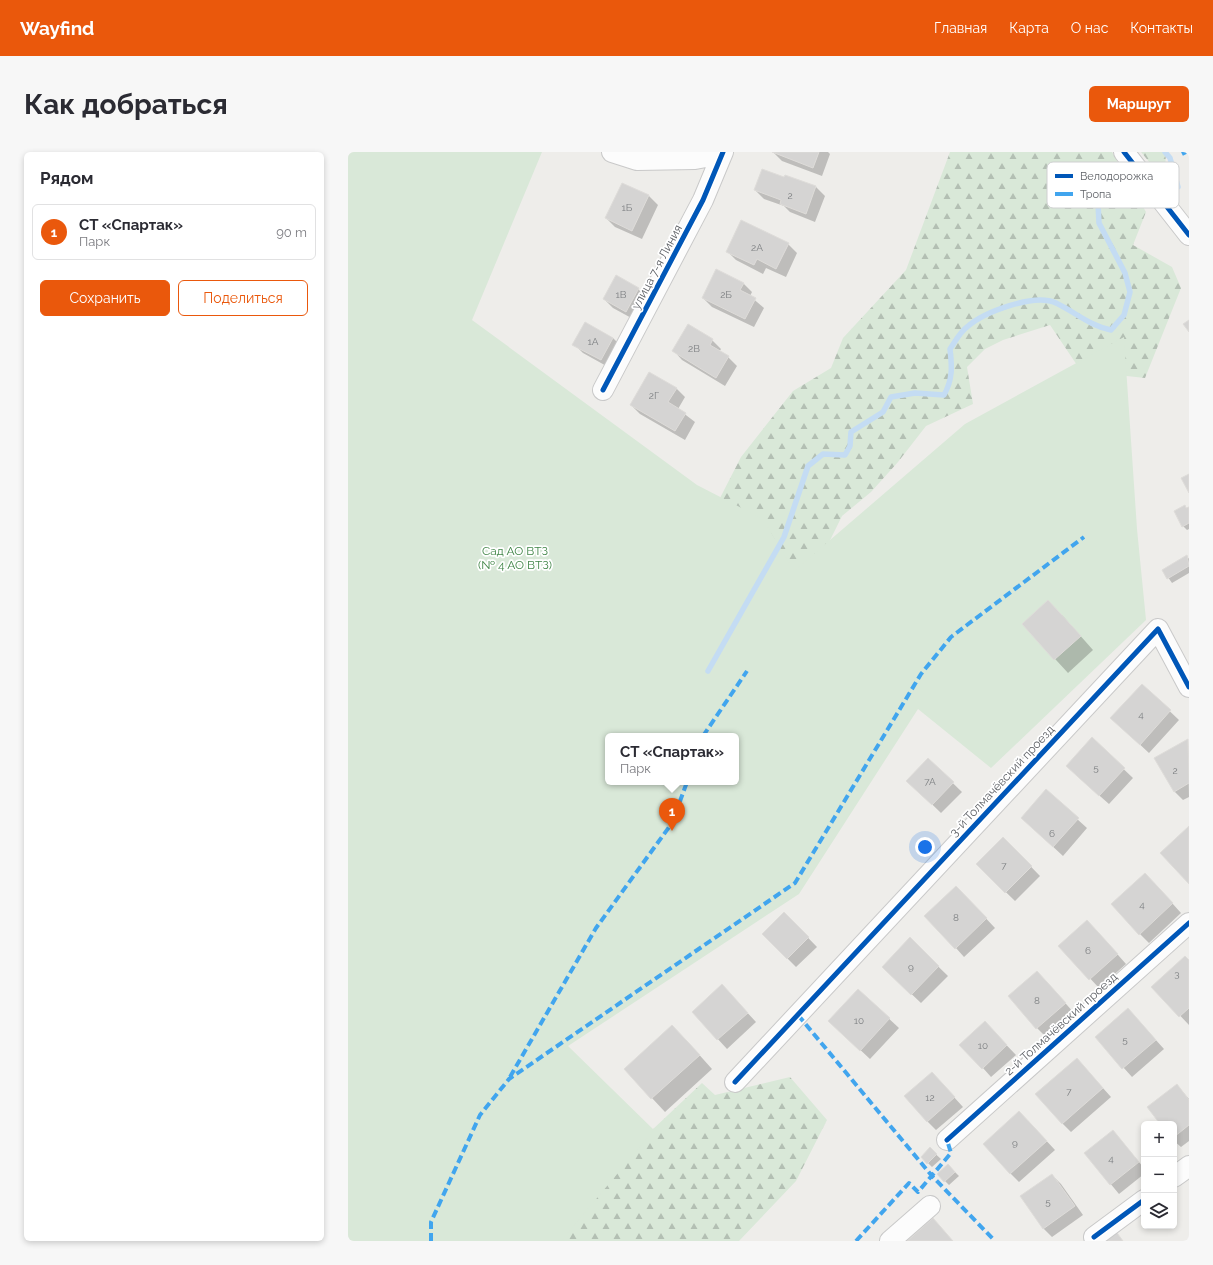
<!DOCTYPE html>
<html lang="ru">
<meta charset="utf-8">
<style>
body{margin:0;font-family:Raleway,sans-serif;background:#f7f7f7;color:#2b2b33}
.controls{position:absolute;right:12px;bottom:12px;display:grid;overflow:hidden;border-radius:6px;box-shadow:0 2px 6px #0003}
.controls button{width:36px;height:36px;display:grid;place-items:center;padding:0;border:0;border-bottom:1px solid #e1e1e2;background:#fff;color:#2b2b33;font:20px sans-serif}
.you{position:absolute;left:577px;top:695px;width:14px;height:14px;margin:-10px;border:3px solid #fff;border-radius:50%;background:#1a73e8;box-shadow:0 0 0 6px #1a73e833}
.badge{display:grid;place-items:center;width:26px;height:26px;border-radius:50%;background:#ea580c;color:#fff;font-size:13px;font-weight:700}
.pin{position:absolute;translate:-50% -33px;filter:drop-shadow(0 1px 2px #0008)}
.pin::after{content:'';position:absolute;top:21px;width:14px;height:12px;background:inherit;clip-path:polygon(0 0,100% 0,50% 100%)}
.popup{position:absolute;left:257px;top:581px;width:134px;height:52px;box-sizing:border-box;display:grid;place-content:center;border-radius:6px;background:#fff;filter:drop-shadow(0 1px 3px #0005);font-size:13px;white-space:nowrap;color:#7c7c81}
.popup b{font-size:15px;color:#2b2b33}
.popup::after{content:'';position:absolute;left:50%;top:100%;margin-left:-8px;border:8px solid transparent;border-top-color:#fff}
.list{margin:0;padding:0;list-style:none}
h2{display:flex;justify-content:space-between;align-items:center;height:52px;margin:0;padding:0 16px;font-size:17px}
h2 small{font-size:13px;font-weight:400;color:#7c7c81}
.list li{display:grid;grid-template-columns:26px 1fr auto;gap:12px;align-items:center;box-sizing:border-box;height:56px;margin:0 8px 8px;padding:0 8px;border:1px solid #e1e1e2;border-radius:6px}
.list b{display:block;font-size:15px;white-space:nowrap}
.list p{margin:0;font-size:13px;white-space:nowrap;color:#7c7c81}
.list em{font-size:13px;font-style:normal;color:#7c7c81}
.actions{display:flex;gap:8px;padding:12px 16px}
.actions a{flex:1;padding:9px 0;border:1px solid #ea580c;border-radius:6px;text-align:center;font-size:14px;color:#ea580c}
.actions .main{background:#ea580c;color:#fff}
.icon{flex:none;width:22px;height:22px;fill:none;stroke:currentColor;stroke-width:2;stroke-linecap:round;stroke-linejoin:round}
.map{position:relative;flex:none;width:841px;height:1089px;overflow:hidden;border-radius:6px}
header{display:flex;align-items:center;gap:24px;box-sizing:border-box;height:56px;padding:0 20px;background:#ea580c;color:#fff}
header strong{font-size:19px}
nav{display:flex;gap:22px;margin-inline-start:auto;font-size:14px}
.intro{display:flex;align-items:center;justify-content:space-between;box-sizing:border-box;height:96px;padding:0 24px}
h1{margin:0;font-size:28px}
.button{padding:10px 18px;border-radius:6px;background:#ea580c;color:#fff;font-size:14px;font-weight:700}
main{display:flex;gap:24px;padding:0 24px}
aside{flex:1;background:#fff;border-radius:6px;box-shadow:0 2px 6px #0003}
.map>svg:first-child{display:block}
.forest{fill:url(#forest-firs)}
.garden{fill:#d9e8d8;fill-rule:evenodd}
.shadow{fill:#0003}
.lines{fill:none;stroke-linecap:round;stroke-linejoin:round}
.stream{stroke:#c4dcf3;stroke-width:5.5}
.building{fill:#d5d4d3;stroke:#dedcd9}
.minor-casing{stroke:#c9c9c9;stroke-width:22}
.minor{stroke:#fcfcfc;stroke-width:20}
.quiet{stroke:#41a5ee;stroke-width:4;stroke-dasharray:8 4;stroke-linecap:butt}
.cycleway-casing{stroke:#fff;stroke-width:8}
.cycleway{stroke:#0057b8;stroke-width:5}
.labels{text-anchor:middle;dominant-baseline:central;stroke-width:3.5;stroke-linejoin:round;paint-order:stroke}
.number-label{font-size:10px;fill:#7e8083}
.street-label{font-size:12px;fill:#5f6267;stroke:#fff}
.park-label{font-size:12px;fill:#408547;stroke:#fff}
.key{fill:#fff;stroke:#cfd0d1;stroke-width:1}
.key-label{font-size:11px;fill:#5f6267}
</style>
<header>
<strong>Wayfind</strong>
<nav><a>Главная</a><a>Карта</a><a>О нас</a><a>Контакты</a></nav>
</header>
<div class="intro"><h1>Как добраться</h1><a class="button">Маршрут</a></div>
<main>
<aside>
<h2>Рядом<small></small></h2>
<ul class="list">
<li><span class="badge">1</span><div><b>СТ «Спартак»</b><p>Парк</p></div><em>90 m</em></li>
</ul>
<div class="actions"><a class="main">Сохранить</a><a>Поделиться</a></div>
</aside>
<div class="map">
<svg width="841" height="1089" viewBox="0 0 841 1089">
<defs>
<pattern id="forest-firs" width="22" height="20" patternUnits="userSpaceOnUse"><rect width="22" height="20" fill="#d9e8d8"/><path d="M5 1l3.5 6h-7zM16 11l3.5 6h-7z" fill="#b3bfb3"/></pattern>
</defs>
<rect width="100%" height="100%" fill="#eeedea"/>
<!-- forest -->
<path class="forest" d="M602,0H764L798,60L785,93L824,115L833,136L797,226L733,219L702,173L655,188L637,197L619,215L625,252L578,274L550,310L523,340L494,364L449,455L350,389L393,305L445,239L483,216L495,186L558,118Z
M793,0H818L817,20L802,11Z
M442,925L479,968L448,1029L391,1089H186L354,931L367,943Z"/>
<!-- garden -->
<path class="garden" d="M0,0H194L124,168L349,333L415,367L446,419L617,272L776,185L789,377L798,468L643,616L570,557L451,742L220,894L306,978L213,1089H0ZM260,584H388V630H260Z"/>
<!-- shadow -->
<path class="shadow" d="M425,0H480L482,2L474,24L434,9Z
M438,24L468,35L477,44L467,70L442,60L436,54L416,47L407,38L437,27Z
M275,32L301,44L310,53L294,87L267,75L258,66Z
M394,69L440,92L449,101L438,125L418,116L415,122L388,108L379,99Z
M395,131L404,140L402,144L416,156L406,175L364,155L355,146Z
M290,137L299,146L287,168L265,156L256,147Z
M237,171L265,186L274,195L262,216L235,201L226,192Z
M364,188L373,197L371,200L380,205L389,214L377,234L334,208L326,199Z
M328,236L337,245L330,257L347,270L337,288L292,262L283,253Z
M837,355L839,357L841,356V377L839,378L835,374Z
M839,404L841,407V421L824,431L815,418Z
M714,463L745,498L720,521L675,472Z
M794,533L831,568L801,601L773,575Z
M744,587L785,626L761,652L728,623Z
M840,588L841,645L835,648L826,639Z
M580,607L614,640L593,661L560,629Z
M698,639L739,676L715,704L674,666Z
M655,686L692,724L667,749L629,712Z
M806,731L833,761L801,791L792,782Z
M617,744L647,776L616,805L608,796Z
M436,761L469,795L448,815L415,782Z
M748,778L778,812L751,836L712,794Z
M562,787L600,824L573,851L535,815Z
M841,809V873L805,835Z
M698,829L726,861L698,885L689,876Z
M510,838L551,876L522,907L491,878Z
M383,843L408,870L379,897L345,860Z
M780,857L816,897L784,925L748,885Z
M645,879L668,903L643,925L635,916Z
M338,888L364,917L317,960L277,917Z
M737,916L763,945L723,980L714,971Z
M584,921L615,955L588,978L579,969Z
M829,933L841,947V989L833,995L826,989V972H813Z
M680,969L707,998L671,1030L662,1021Z
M765,979L796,1016V1022L771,1042L737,1001Z
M582,997L593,1007L584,1015L574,1005Z
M600,1013L611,1024L601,1033L590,1022Z
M704,1023L713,1032L735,1063L704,1085L695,1076Z"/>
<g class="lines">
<!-- stream -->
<path class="stream" d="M817,0L822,6L830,35
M360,519L436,385L460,314L475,302L497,303L502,294L503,280L535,260L543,245L567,241L596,243C605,227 604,214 602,197C607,190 612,180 619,175C636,160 686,141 708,151C727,160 742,174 763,178L776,163L782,140L777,121L751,71L750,51L776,14"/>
</g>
<!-- building -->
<path class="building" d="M424,0H471L465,16Z
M414,17L436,25L437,23L468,34L458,62L432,52L433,48L406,38Z
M274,31L301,43L284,79L257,66Z
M393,68L441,91L428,117L409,107L406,113L378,100Z
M368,117L396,131L392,138L408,146L397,167L354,146Z
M268,123L291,136L278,160L255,147Z
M841,168V180L835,172Z
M237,170L265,186L253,208L224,193Z
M340,172L365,187L362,193L381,204L368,226L324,199Z
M301,220L329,236L320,250L338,261L327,279L282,253Z
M841,322V341L833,326Z
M837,353L838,356L841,355V371L834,375L826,359Z
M839,403L841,414L819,427L814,418Z
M700,448L733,484L706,508L674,472Z
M794,532L823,558L792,593L762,566Z
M744,585L777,616L751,644L718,614Z
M840,587L841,631L826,640L806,606Z
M580,606L606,630L584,653L558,629Z
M698,637L731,666L705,695L673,666Z
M841,674V732L812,701Z
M655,685L684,714L657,741L628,712Z
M797,721L825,751L791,783L763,752Z
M608,734L639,766L607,797L576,764Z
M436,760L461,785L439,807L414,782Z
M739,768L770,802L741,828L710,794Z
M562,785L591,814L563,843L534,815Z
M837,804L841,808V856L831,865L803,835Z
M689,819L718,851L688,877L660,844Z
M374,832L400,861L369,888L344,860Z
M510,837L542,866L512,899L480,869Z
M780,856L808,888L774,917L747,885Z
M637,869L659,893L634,917L611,893Z
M324,873L352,903L303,947L276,917Z
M729,906L755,936L714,972L687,942Z
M584,920L607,945L579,970L556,944Z
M829,932L841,948V973L826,985V972H812L799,955Z
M671,959L699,989L662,1022L635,992Z
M765,978L791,1010L762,1033L736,1001Z
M582,995L589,1002L579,1012L573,1005Z
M600,1012L607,1020L596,1030L589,1022Z
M704,1022L727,1054L695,1077L672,1044Z
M585,1066L605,1089H559Z
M767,1078L775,1089H753Z"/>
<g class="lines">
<!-- minor casing -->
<g class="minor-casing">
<path id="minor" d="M264,0L289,8L347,7L374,2
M776,0L841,83
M255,238L355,48L375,0
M387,930L810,477L841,535
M599,988L841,771
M826,1025L841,1014
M746,1085L796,1048
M542,1089L582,1054"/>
</g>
<!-- minor -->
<use href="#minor" class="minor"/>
<!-- quiet -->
<path class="quiet" d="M834,2L838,0
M355,584L399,519
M450,863L584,1024L647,1089
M162,925L248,776L324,671L339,630
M83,1089V1070L132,963L161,927L447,731L573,522L603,485L736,385
M508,1089L561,1031L570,1040L603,1001L599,988"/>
<!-- cycleway casing -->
<g class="cycleway-casing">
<path id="cycleway" d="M776,0L841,83
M255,238L355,48L375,0
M387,930L810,477L841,535
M599,988L841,771
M746,1085L796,1048"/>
</g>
<!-- cycleway -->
<use href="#cycleway" class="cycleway"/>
</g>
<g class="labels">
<!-- number labels -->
<g class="number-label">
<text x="442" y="43">2</text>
<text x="279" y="55">1Б</text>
<text x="409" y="95">2А</text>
<text x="273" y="142">1В</text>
<text x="378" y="142">2Б</text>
<text x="245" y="189">1А</text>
<text x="346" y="196">2В</text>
<text x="306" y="243">2Г</text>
<text x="793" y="562">4</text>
<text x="748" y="615">5</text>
<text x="827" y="618">2</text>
<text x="582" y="629">7А</text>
<text x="704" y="681">6</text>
<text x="656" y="713">7</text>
<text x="794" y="752">4</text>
<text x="608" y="765">8</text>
<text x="740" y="798">6</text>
<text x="563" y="814">9</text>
<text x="829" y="821">3</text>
<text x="689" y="848">8</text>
<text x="511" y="868">10</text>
<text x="777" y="887">5</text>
<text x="635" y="893">10</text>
<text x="721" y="939">7</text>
<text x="582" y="945">12</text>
<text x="667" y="990">9</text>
<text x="763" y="1006">4</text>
<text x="700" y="1049">5</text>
</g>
<!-- street labels -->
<g class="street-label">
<text transform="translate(309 115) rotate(-62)">улица 7-я Линия</text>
<text transform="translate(654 629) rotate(-47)">3-й Толмачёвский проезд</text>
<text transform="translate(713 872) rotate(-42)">2-й Толмачёвский проезд</text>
</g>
<!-- park labels -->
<g class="park-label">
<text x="167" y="399">Сад АО ВТЗ<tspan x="167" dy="14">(№ 4 АО ВТЗ)</tspan></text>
</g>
</g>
<!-- legend -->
<rect x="699" y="10" width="132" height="46" rx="6" class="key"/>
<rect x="707" y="22" width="18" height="4" fill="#0057b8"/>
<rect x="707" y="40" width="18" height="4" fill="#41a5ee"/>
<g class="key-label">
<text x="732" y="28">Велодорожка</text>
<text x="732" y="46">Тропа</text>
</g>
</svg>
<div class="controls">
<button>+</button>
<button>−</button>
<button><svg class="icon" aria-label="layers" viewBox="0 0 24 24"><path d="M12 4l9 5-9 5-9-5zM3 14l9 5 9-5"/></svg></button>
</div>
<div class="you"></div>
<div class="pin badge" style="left:324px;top:679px">1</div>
<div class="popup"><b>СТ «Спартак»</b>Парк</div>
</div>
</main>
